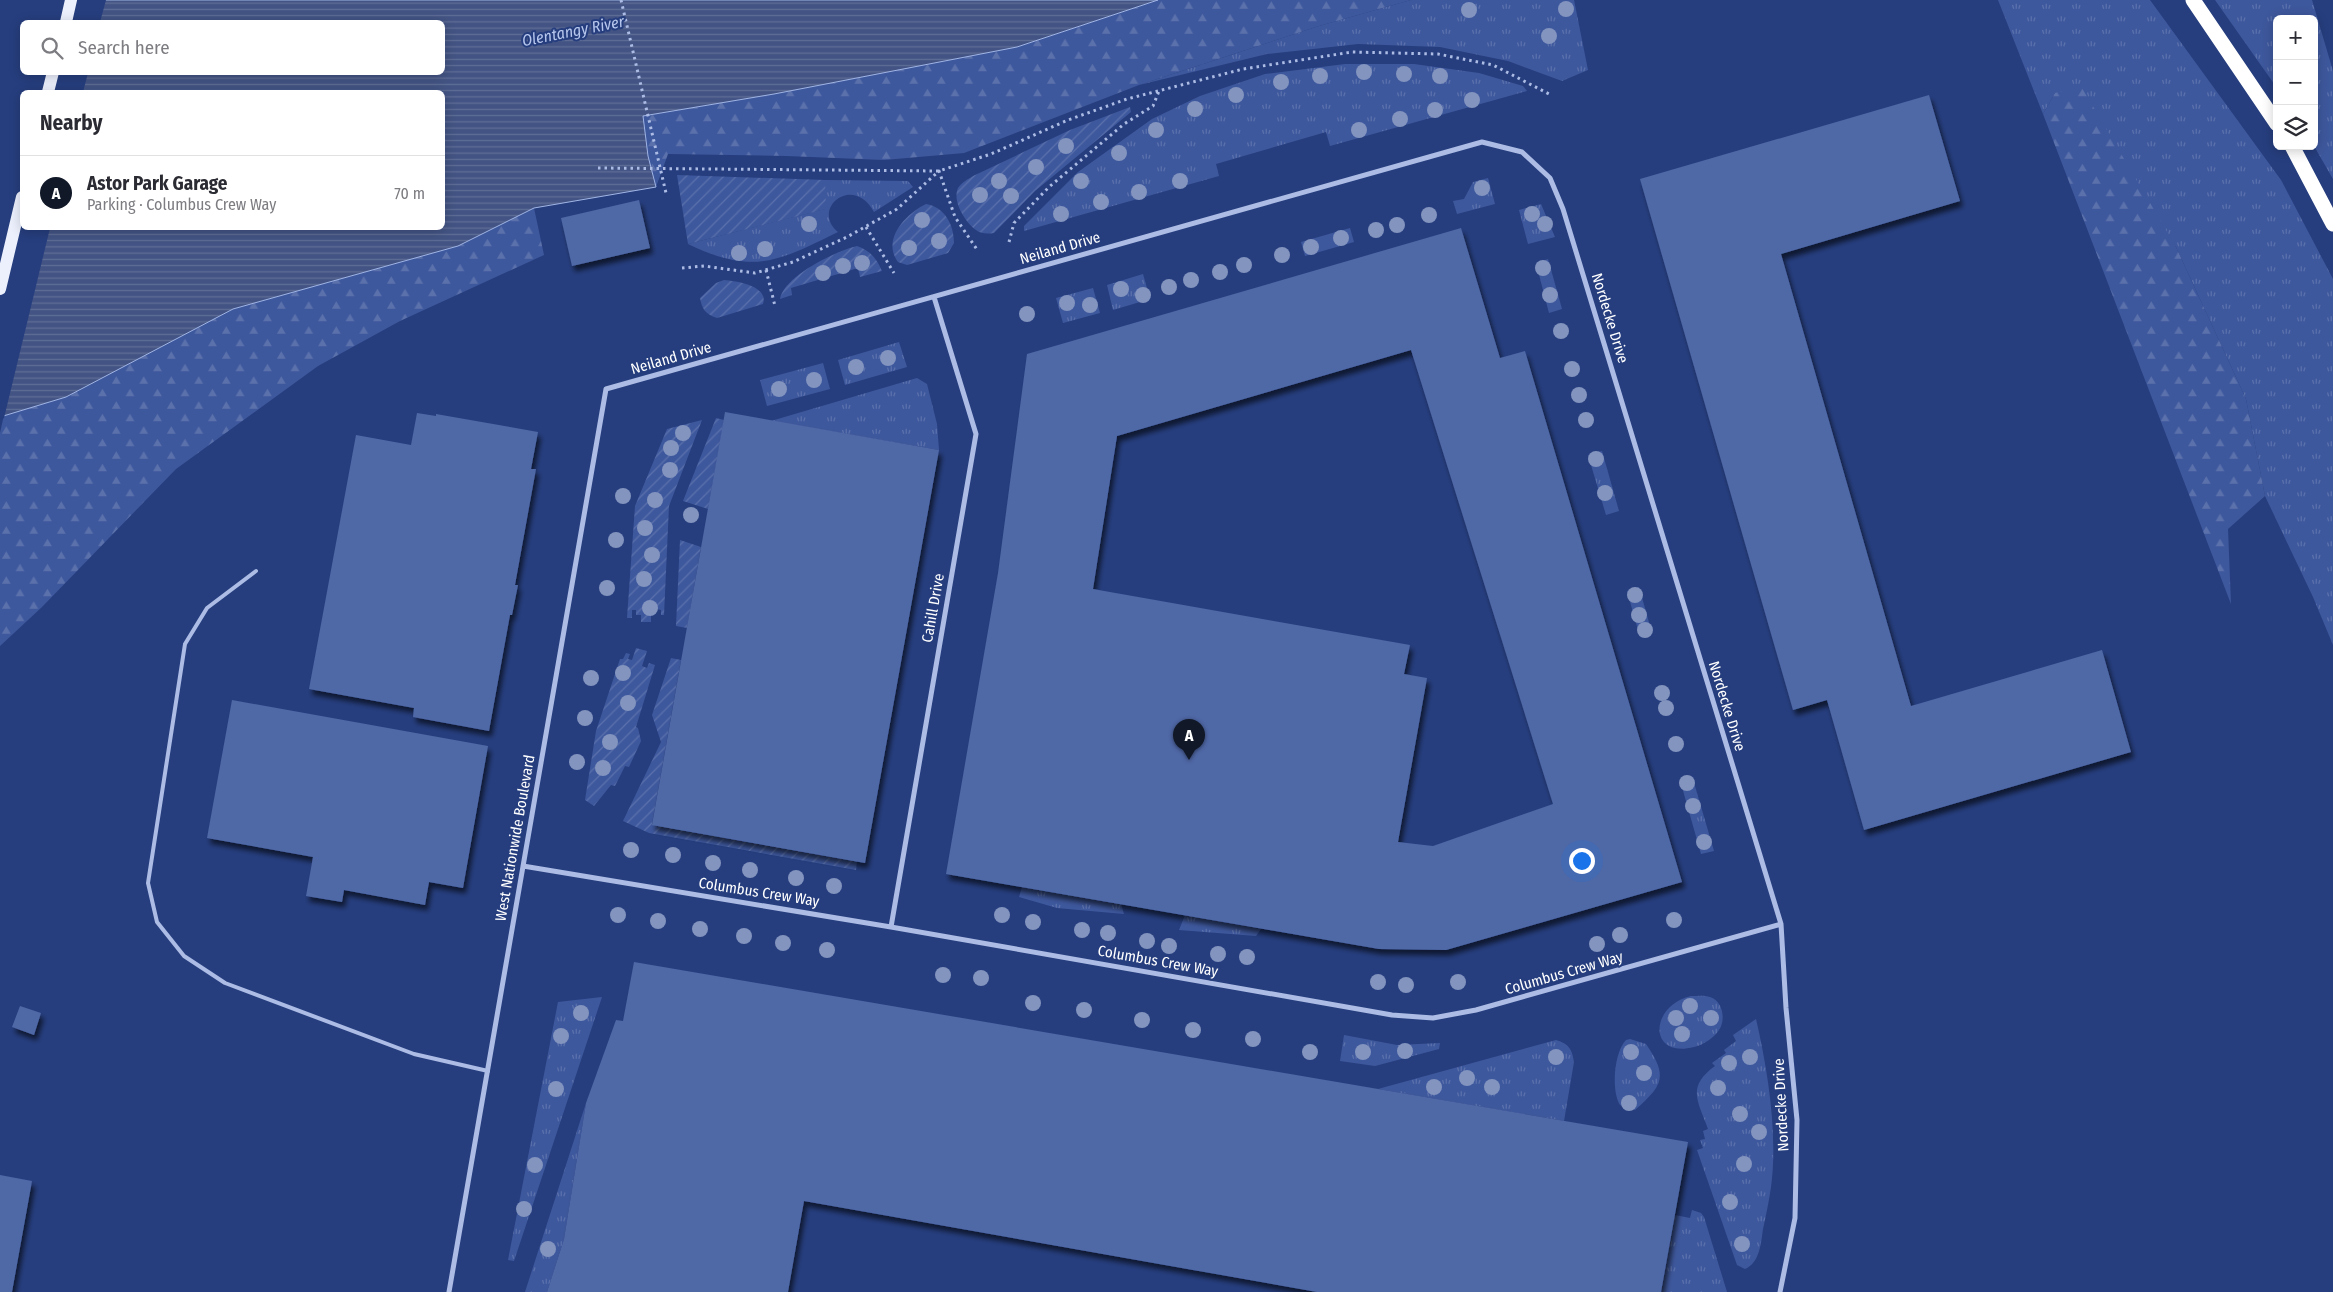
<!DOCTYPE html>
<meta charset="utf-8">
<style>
body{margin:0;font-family:"Fira Sans Condensed",sans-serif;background:#f2f2f3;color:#2b2b33}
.controls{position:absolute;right:15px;top:15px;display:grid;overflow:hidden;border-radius:8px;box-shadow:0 2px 12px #0003}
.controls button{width:45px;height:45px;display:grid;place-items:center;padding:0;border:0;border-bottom:1px solid #e1e1e2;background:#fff;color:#2b2b33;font:25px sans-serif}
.you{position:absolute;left:1581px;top:860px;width:18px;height:18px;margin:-12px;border:4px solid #fff;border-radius:50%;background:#1a73e8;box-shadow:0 0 0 8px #1a73e833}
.badge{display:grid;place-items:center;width:32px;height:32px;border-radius:50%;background:#111827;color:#fff;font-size:16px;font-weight:700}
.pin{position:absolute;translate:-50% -41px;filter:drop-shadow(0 1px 2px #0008)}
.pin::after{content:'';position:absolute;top:26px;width:18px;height:15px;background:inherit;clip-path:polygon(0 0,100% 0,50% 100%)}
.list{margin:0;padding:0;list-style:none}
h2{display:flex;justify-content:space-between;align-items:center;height:65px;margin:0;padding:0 20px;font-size:21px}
h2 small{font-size:16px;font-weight:400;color:#7c7c81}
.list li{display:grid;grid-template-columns:32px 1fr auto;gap:15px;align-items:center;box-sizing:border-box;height:75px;padding:0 20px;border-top:1px solid #e1e1e2}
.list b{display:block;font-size:19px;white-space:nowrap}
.list p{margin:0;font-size:16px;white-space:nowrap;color:#7c7c81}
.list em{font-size:16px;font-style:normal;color:#7c7c81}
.icon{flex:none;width:28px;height:28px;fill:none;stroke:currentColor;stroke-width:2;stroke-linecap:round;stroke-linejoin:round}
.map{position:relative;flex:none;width:2333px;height:1292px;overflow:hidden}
.search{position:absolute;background:#fff;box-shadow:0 2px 12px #0003;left:20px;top:20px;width:425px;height:55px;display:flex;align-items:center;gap:12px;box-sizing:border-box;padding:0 18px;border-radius:8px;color:#7c7c81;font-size:19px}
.panel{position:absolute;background:#fff;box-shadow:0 2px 12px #0003;left:20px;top:90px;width:425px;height:140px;border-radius:8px}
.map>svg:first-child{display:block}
.grass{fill:url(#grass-tufts)}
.forest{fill:url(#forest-firs)}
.garden{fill:url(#garden-furrows)}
.water{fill:url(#water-rules);stroke:#a0b5e6;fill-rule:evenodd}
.pier{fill:#263e7e}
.building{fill:#4f68a6;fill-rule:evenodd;filter:url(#shadow)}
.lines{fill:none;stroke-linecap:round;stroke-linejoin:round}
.path{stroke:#acbce5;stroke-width:3;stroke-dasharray:2.5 4;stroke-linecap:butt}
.lane{stroke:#acbce5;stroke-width:4}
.street{stroke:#acbce5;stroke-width:5}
.primary{stroke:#ecf0fd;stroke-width:12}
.highway{stroke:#fff;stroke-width:15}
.tree{fill:#8394bf}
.labels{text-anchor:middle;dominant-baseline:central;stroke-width:4;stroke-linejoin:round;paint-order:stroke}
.street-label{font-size:15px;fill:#fff;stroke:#263e7e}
.water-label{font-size:16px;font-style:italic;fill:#b7c7ed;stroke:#263e7e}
</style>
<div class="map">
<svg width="2333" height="1292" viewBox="0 0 2333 1292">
<defs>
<pattern id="grass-tufts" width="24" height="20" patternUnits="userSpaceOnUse" patternTransform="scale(1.25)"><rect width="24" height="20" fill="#3e589d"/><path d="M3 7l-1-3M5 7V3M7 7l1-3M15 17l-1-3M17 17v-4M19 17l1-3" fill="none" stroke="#5b71ac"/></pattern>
<pattern id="forest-firs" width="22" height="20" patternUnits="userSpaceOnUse" patternTransform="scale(1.25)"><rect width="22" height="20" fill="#3e589d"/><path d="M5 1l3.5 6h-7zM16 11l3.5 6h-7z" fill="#5b71ac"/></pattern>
<pattern id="garden-furrows" width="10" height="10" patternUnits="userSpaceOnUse" patternTransform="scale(1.25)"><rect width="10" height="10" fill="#3e589d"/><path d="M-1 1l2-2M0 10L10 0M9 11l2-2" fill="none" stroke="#5b71ac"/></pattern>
<pattern id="water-rules" width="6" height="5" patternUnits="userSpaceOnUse" patternTransform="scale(1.25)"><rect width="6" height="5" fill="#435484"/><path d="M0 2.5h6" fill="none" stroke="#5f6e96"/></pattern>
<filter id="shadow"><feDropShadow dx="3" dy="5.5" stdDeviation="2.5" flood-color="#0009"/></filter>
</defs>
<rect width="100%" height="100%" fill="#263e7e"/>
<!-- grass -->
<path class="grass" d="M1411,0H1574L1588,70L1562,81L1508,61L1440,47L1358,44L1267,54L1139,85L1319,26Z
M1998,0H2150L2281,180L2333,279V645L2313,597L2265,496L2246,399L2176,247L2055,93L2043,114Z
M2215,0H2312L2333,71V179L2314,146V19H2277V88Z
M1345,64H1414L1479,73L1523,86L1527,91L1330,146L1326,132L1216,164L1219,176L1024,231V226L1078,172L1152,119L1200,96L1265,74Z
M1488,178L1495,204L1457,214L1453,201L1464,199L1473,182Z
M825,180L908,181L913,187L874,212C853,173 810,209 838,232C777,262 753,275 688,244L825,209Z
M1541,204L1555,237L1528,244L1519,210Z
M1350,228L1354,242L1305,256L1301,242Z
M1548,259L1562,309L1549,313L1536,263Z
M1143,274L1150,299L1113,310L1107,285Z
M1093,288L1100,313L1063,323L1056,298Z
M899,342L907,367L845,385L838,360Z
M823,363L830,389L767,406L760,380Z
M917,378L927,384L937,424L939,450L771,421Z
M1602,451L1619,511L1606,515L1588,455Z
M1639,587L1652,633L1640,637L1627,591Z
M1692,776L1714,851L1701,854L1680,780Z
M1022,887L1121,904L1124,914L1057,908L1019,897Z
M1185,915L1261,929L1256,936L1179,930Z
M1691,996C1697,996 1704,995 1710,997C1723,1001 1726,1020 1719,1030C1714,1038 1703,1045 1694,1047C1648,1059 1649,1006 1691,996Z
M602,997L514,1261L508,1260L558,1002Z
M1756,1019C1768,1071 1778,1135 1771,1187C1769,1201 1766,1215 1763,1229C1761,1242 1760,1263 1745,1269L1737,1265L1697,1150L1703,1148L1700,1140L1705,1139L1703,1131L1708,1129C1698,1101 1686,1087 1715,1066L1712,1063L1726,1053L1724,1050L1736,1041L1733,1035Z
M1344,1035L1397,1045L1440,1043L1439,1049L1375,1066L1340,1061Z
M1630,1039L1646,1044C1669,1077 1662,1086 1635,1110L1620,1105C1611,1091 1614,1052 1626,1040Z
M1556,1040C1569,1044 1572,1049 1574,1062L1564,1121L1378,1089Z
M586,1103L564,1239L547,1292H525Z
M1692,1210L1701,1213L1704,1217L1727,1292H1661L1675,1215L1690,1218Z"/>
<!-- forest -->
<path class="forest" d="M1158,0H1411L1319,26L1139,85L964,153L884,160L787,156L668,154L656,187L648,156L643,116L774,94L1017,47Z
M2081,86L2176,247L2246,399L2265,496L2228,529L2231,604L2043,114L2055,93Z
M534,208L544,255L400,321L318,366L176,469L42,607L0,646V433L4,415L66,397L233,309L458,246Z"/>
<!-- garden -->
<path class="garden" d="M1130,107L1131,112L1035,191L994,233C988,234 981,234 976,230C965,222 952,201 958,188C961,183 968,179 973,176L1070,130Z
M677,175L825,180L826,209L688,244Z
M926,204C945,207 954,225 954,243L948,253L907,265L898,262C881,239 907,213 926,204Z
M857,246C871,251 876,258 882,271L860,277L858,268L791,288L792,295L780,299C784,276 836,251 857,246Z
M724,280C737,281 769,286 763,304L717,318C705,314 702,309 700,298L716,283Z
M716,418L724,420L708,509L683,501Z
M702,420L669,506L664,615H661V610L656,609L655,614L651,615V622H641V615H636V610H632V618H627L635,506L667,429Z
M680,540L701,547L687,628L676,626Z
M636,648L647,651L642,666L647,668L649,663L655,665L636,727L638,728L641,741L629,767L625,766L615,786L611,785L594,806L585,800L596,731L620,659H623L626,653L630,654L628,659L632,660Z
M671,658L681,660L652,824L857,861L856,870L649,833L623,821L661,742L652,715Z"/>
<!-- water -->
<path class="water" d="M98,0H1158L1017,47L774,94L643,116L648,156L656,187L534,208L458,246L233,309L66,397L0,417L22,72H442V22H70ZM22,92H442V228H22Z"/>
<!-- pier -->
<path class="pier" d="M94,0H106L100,22H67Z
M22,58V72L88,73L83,92H22V228H50L4,418L0,419V75Z"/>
<!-- building -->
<path class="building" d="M1929,95L1960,201L1781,254L1911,706L2102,650L2131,752L1864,830L1827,700L1793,710L1640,179Z
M639,200L650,248L572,266L561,218Z
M1461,228L1500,358L1525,351L1682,882L1446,950L1379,949L946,874L998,573L1027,354ZM1411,350L1553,804L1433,846L1398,842L1427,678L1404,674L1410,645L1093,589L1117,436Z
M725,412L939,450L865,863L652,825Z
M417,413L436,416V414L538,432L531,469H536L515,585H518L512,615H510L489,731L413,717L414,708L309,689L356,435L411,445Z
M232,700L488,746L463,888L429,882L425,905L344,890L342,902L306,896L313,857L207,838Z
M634,962L1688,1142L1661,1292H1317L804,1201L788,1292H547L564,1239L586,1103L616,1020L623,1021Z
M20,1006L41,1013L34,1035L12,1027Z
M0,1175L32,1181L12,1292H0Z"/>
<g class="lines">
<!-- path -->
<path class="path" d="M621,0L666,193
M598,168L939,171L991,154L1068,120L1127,99L1243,69L1352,52L1438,54L1493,65L1551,95
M866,227L894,273
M1009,242L1014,223L1049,187L1124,124L1153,106L1159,91
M682,268L704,266L755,273L793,262L847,237L897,209L939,171L955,217L978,251
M766,270L775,306"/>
<!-- lane -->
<path class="lane" d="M256,571L207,608L185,644L148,883L157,922L184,956L225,983L414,1054L488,1071"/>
<!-- street -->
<path class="street" d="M523,866L891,927L1392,1015L1433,1018L1476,1010L1781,924
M891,927L976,434L934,297
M449,1292L606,389L1482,142L1522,152L1550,178L1563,209L1781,924L1786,1008L1797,1120L1795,1218L1780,1292"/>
<!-- primary -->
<path class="primary" d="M66,22L71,0
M48,92L53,72
M0,289L22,197"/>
<!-- highway -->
<path class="highway" d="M2193,0L2277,124
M2292,146L2333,224"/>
</g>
<!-- trees -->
<g class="tree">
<circle cx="1566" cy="9" r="8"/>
<circle cx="1469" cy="10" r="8"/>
<circle cx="1549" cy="36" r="8"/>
<circle cx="1364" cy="72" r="8"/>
<circle cx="1404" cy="74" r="8"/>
<circle cx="1320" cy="76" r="8"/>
<circle cx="1440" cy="76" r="8"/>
<circle cx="1281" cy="82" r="8"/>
<circle cx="1236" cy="95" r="8"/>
<circle cx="1472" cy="100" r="8"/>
<circle cx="1195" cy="109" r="8"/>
<circle cx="1435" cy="110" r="8"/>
<circle cx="1400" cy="119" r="8"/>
<circle cx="1156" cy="130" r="8"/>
<circle cx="1359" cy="130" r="8"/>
<circle cx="1066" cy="146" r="8"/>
<circle cx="1119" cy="153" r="8"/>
<circle cx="1036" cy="167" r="8"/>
<circle cx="999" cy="181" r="8"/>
<circle cx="1081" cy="181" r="8"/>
<circle cx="1180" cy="181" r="8"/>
<circle cx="1482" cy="188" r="8"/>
<circle cx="1139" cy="192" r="8"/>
<circle cx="980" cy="195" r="8"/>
<circle cx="1011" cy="196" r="8"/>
<circle cx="1101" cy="202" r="8"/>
<circle cx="1061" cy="214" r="8"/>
<circle cx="1532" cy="214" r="8"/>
<circle cx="1429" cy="215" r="8"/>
<circle cx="922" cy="220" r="8"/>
<circle cx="809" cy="224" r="8"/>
<circle cx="1545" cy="224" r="8"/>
<circle cx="1397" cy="225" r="8"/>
<circle cx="1376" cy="230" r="8"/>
<circle cx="1341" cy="238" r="8"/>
<circle cx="939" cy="241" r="8"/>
<circle cx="1311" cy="247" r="8"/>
<circle cx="909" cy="248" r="8"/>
<circle cx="765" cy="249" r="8"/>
<circle cx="739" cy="253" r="8"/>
<circle cx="1282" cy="255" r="8"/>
<circle cx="862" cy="263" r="8"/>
<circle cx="1244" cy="265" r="8"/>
<circle cx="843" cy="266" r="8"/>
<circle cx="1543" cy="268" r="8"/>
<circle cx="1220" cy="272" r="8"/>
<circle cx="823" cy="273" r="8"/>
<circle cx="1191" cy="280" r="8"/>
<circle cx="1169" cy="287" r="8"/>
<circle cx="1121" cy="289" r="8"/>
<circle cx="1143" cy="295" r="8"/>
<circle cx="1550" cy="295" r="8"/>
<circle cx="1067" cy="303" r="8"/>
<circle cx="1090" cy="305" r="8"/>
<circle cx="1027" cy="314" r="8"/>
<circle cx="1561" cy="331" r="8"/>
<circle cx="888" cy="358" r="8"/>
<circle cx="856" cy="367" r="8"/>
<circle cx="1572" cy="369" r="8"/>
<circle cx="814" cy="380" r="8"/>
<circle cx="779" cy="389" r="8"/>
<circle cx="1579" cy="395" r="8"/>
<circle cx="1586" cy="420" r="8"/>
<circle cx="683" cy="433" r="8"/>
<circle cx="671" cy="448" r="8"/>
<circle cx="1596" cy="459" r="8"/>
<circle cx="670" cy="470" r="8"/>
<circle cx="1605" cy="493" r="8"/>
<circle cx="623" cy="496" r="8"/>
<circle cx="655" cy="500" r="8"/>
<circle cx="691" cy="515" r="8"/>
<circle cx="645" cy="528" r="8"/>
<circle cx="616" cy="540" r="8"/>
<circle cx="652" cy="555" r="8"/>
<circle cx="644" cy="579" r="8"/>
<circle cx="607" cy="588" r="8"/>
<circle cx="1635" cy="595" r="8"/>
<circle cx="650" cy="608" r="8"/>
<circle cx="1639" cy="615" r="8"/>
<circle cx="1645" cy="630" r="8"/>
<circle cx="623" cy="673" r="8"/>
<circle cx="591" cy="678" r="8"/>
<circle cx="1662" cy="693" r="8"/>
<circle cx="628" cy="703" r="8"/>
<circle cx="1666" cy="708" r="8"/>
<circle cx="585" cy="718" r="8"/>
<circle cx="610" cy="742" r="8"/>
<circle cx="1676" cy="744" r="8"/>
<circle cx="577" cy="762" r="8"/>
<circle cx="603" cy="768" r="8"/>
<circle cx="1687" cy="783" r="8"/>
<circle cx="1693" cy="806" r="8"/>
<circle cx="1704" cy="842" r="8"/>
<circle cx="631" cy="850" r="8"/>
<circle cx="673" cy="855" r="8"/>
<circle cx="713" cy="863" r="8"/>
<circle cx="750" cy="870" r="8"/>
<circle cx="796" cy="878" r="8"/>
<circle cx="834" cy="886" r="8"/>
<circle cx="618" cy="915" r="8"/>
<circle cx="1002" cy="915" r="8"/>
<circle cx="1674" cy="920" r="8"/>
<circle cx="658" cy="921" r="8"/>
<circle cx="1033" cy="922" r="8"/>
<circle cx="700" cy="929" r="8"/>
<circle cx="1082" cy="930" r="8"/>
<circle cx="1108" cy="933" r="8"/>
<circle cx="1620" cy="935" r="8"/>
<circle cx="744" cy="936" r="8"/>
<circle cx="1147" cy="941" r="8"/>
<circle cx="783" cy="943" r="8"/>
<circle cx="1597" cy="944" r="8"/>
<circle cx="1169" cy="946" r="8"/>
<circle cx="827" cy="950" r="8"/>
<circle cx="1218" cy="954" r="8"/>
<circle cx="1247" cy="957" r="8"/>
<circle cx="943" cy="975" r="8"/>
<circle cx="981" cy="978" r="8"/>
<circle cx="1378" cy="982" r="8"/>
<circle cx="1458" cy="982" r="8"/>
<circle cx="1406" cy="985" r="8"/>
<circle cx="1033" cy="1003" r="8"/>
<circle cx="1690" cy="1006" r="8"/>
<circle cx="1084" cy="1010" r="8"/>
<circle cx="581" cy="1013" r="8"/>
<circle cx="1676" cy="1018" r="8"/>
<circle cx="1711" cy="1018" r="8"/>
<circle cx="1142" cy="1020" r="8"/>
<circle cx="1193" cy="1030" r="8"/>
<circle cx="1682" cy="1034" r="8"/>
<circle cx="561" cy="1036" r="8"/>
<circle cx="1253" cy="1039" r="8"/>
<circle cx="1405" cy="1051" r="8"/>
<circle cx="1310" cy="1052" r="8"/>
<circle cx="1363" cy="1052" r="8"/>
<circle cx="1631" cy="1052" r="8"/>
<circle cx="1556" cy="1057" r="8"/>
<circle cx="1750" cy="1057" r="8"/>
<circle cx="1729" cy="1063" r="8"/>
<circle cx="1644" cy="1073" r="8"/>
<circle cx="1467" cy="1078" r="8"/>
<circle cx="1434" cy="1087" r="8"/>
<circle cx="1492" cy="1087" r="8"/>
<circle cx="1718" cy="1088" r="8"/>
<circle cx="556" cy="1089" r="8"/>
<circle cx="1629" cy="1103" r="8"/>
<circle cx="1740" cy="1114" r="8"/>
<circle cx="1759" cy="1132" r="8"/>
<circle cx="1744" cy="1164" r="8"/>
<circle cx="535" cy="1165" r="8"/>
<circle cx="1730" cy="1202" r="8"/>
<circle cx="524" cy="1209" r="8"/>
<circle cx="1742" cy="1244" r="8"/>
<circle cx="548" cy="1249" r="8"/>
</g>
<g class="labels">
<!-- street labels -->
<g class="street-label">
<text transform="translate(1060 248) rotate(-16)">Neiland Drive</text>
<text transform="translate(1610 318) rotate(73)">Nordecke Drive</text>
<text transform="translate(671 358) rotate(-16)">Neiland Drive</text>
<text transform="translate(933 608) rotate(-80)">Cahill Drive</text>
<text transform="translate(1727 706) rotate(73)">Nordecke Drive</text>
<text transform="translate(515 838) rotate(-80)">West Nationwide Boulevard</text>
<text transform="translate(759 892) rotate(9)">Columbus Crew Way</text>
<text transform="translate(1158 961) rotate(10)">Columbus Crew Way</text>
<text transform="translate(1564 973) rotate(-16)">Columbus Crew Way</text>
<text transform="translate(1781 1105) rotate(-93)">Nordecke Drive</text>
</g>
<!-- water labels -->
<g class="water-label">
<text transform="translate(573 31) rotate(-11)">Olentangy River</text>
</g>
</g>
</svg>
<div class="controls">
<button>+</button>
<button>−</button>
<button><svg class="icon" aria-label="layers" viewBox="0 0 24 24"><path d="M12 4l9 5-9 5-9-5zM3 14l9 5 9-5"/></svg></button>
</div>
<div class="you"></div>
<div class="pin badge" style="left:1189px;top:760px">A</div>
<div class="search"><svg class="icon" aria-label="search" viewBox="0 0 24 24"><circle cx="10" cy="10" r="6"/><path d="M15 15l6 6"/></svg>Search here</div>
<section class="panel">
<h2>Nearby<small></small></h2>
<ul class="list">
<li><span class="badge">A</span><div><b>Astor Park Garage</b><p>Parking · Columbus Crew Way</p></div><em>70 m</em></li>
</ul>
</section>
</div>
